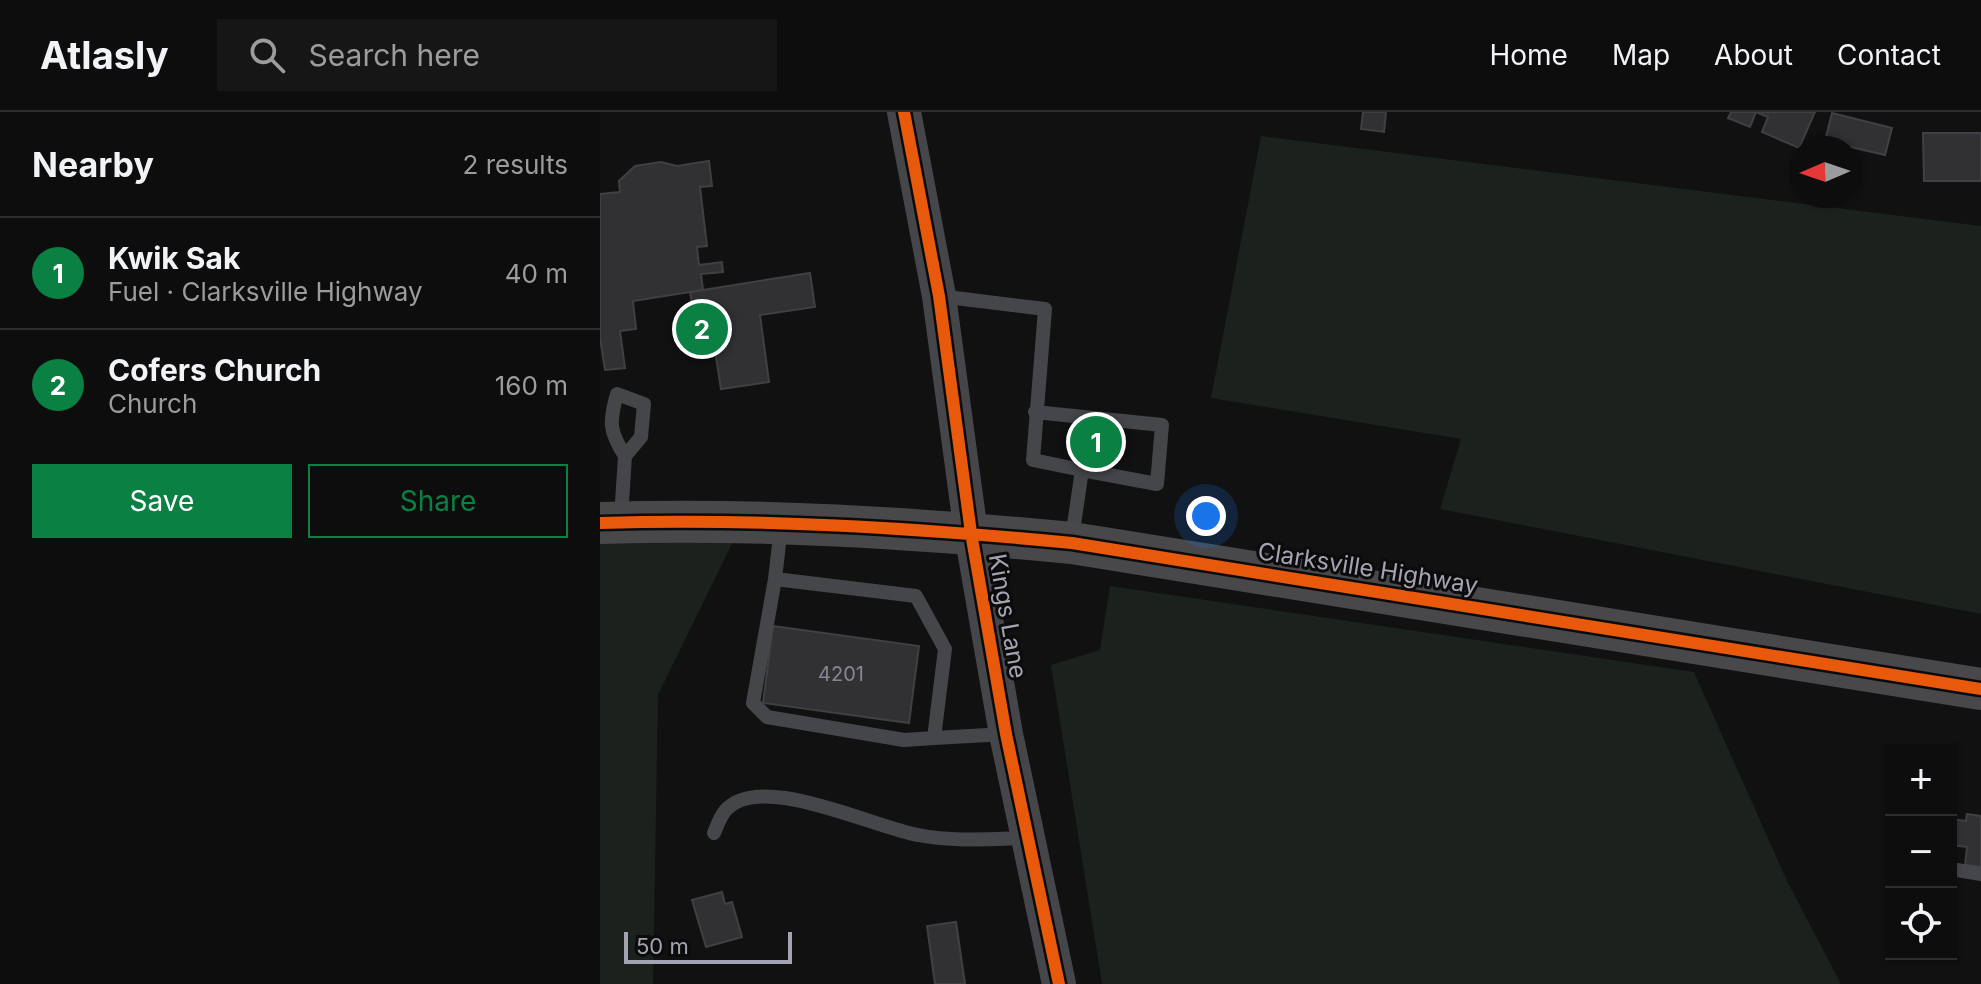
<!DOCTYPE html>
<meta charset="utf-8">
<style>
body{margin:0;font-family:Inter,sans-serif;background:#161616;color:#f1f3f6}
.controls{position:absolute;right:24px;bottom:24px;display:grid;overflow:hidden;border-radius:0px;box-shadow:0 2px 6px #0004}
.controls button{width:72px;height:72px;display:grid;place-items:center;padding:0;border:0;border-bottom:2px solid #2d2d2e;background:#0d0d0d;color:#f1f3f6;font:40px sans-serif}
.compass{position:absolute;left:1189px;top:24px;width:72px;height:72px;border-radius:50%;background:#0d0d0d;box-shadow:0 2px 6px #0004;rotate:268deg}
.scale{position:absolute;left:24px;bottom:20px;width:168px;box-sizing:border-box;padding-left:8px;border:4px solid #a3a4b1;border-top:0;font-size:22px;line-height:28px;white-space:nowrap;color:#a3a4b1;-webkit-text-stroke:6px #0c0b0c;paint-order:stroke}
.you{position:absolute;left:606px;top:404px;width:28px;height:28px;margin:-20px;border:6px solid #fff;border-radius:50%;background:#1a73e8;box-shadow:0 0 0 12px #1a73e833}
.badge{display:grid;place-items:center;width:52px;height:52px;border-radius:50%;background:#0b8043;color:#fff;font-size:26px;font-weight:700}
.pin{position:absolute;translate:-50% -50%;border:4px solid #fff;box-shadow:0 2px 8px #0006}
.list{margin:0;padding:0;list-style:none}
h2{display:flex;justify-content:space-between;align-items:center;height:104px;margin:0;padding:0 32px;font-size:34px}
h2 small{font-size:26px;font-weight:400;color:#9a9c9d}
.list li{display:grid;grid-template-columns:52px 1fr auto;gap:24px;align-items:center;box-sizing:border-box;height:112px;padding:0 32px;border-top:2px solid #2d2d2e}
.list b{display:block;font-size:30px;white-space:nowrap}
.list p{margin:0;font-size:26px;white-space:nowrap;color:#9a9c9d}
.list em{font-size:26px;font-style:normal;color:#9a9c9d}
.actions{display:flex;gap:16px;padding:24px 32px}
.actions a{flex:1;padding:18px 0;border:2px solid #0b8043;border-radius:0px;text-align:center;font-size:28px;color:#0b8043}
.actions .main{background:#0b8043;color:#fff}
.icon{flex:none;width:44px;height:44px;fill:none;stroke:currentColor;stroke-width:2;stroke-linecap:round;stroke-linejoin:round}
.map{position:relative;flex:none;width:1381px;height:872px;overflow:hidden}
header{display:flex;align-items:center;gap:48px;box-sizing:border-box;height:112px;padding:0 40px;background:#0d0d0d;border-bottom:2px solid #2d2d2e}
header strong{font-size:38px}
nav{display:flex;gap:44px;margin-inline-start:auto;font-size:28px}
.search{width:560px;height:72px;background:#161616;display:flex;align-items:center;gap:20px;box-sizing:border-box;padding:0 28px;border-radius:0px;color:#9a9c9d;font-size:30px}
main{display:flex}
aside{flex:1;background:#0d0d0d}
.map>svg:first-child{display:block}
.green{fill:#1b211d}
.building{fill:#313133;stroke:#404044;stroke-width:2}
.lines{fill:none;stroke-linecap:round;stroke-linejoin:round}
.service{stroke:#45464a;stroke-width:14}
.tertiary{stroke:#45464a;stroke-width:34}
.primary{stroke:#48484b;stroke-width:42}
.cycleway-casing{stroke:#0c0b0c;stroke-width:17}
.cycleway{stroke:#e8590c;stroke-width:12}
.labels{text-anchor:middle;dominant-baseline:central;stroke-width:6;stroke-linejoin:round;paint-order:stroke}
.number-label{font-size:20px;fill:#868792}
.street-label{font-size:24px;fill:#a3a4b1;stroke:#0c0b0c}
</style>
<header>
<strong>Atlasly</strong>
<div class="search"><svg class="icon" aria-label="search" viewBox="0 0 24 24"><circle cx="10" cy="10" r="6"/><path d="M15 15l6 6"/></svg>Search here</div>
<nav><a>Home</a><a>Map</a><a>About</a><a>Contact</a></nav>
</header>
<main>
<aside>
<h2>Nearby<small>2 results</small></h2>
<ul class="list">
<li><span class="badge">1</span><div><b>Kwik Sak</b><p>Fuel · Clarksville Highway</p></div><em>40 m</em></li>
<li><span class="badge">2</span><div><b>Cofers Church</b><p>Church</p></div><em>160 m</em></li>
</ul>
<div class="actions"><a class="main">Save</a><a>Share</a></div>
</aside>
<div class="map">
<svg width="1381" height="872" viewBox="0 0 1381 872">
<rect width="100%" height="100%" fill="#111"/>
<!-- green -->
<path class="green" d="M661,24L1381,114V502L840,397L861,327L611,286Z
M143,409L58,583L53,872H0V411Z
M510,474L1094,560L1187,769L1241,872H502L451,553L500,538Z"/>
<!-- building -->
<path class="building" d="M763,0H786L784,20L761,17Z
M1131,0H1156L1150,15L1128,6Z
M1156,0H1215L1199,36L1162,20L1168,5Z
M1232,1L1292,16L1285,43L1225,29Z
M1323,21H1381V69H1324Z
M109,49L112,74L100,75L107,134L97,135L99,153L122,150L123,160L101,162L103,178L33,189L36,217L20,219L25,256L5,258L0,226V82L20,80L19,69L35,54L61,50L77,54Z
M210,161L215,195L160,203L169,270L121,277L111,213L96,215L90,180Z
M173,514L319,534L309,611L163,591Z
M1367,702L1381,704V755L1365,753L1367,735L1351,733V707L1366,709Z
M122,780L125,792L132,790L142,825L106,835L92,788Z
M356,810L365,872H335L327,814Z"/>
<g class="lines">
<!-- service -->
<path class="service" d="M339,184L445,197L433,348L482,358L472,426
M435,300L562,313L557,372L482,358
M21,406L25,344L41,325L44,292L17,282C9,310 9,319 25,344
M181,415L175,467L153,591L167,605L304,628L334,626
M175,467L316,484L345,537L334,626L406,622
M114,721C117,714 120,705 125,699C159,658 274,716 318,723C354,730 391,727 428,726
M1351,757L1381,762"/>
<!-- tertiary -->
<path class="tertiary" d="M304,0L339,184L371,421L406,622L459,872"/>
<!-- primary -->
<path class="primary" d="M0,411C157,406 315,416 472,431L1381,577"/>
<!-- cycleway casing -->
<g class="cycleway-casing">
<path id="cycleway" d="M304,0L339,184L371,421L406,622L459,872
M0,411C157,406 315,416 472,431L1381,577"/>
</g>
<!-- cycleway -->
<use href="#cycleway" class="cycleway"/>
</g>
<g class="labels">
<!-- number labels -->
<g class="number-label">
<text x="241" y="562">4201</text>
</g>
<!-- street labels -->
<g class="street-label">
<text transform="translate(768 456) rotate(9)">Clarksville Highway</text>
<text transform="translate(408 504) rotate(80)">Kings Lane</text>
</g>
</g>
</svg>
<div class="controls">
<button>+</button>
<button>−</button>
<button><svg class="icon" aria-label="locate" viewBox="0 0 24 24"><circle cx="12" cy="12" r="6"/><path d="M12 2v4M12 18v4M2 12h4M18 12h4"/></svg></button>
</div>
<svg class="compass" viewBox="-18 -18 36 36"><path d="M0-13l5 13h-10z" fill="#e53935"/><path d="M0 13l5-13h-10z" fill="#9a9c9d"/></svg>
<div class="scale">50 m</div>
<div class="you"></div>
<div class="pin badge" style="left:496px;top:330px">1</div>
<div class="pin badge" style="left:102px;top:217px">2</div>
</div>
</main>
